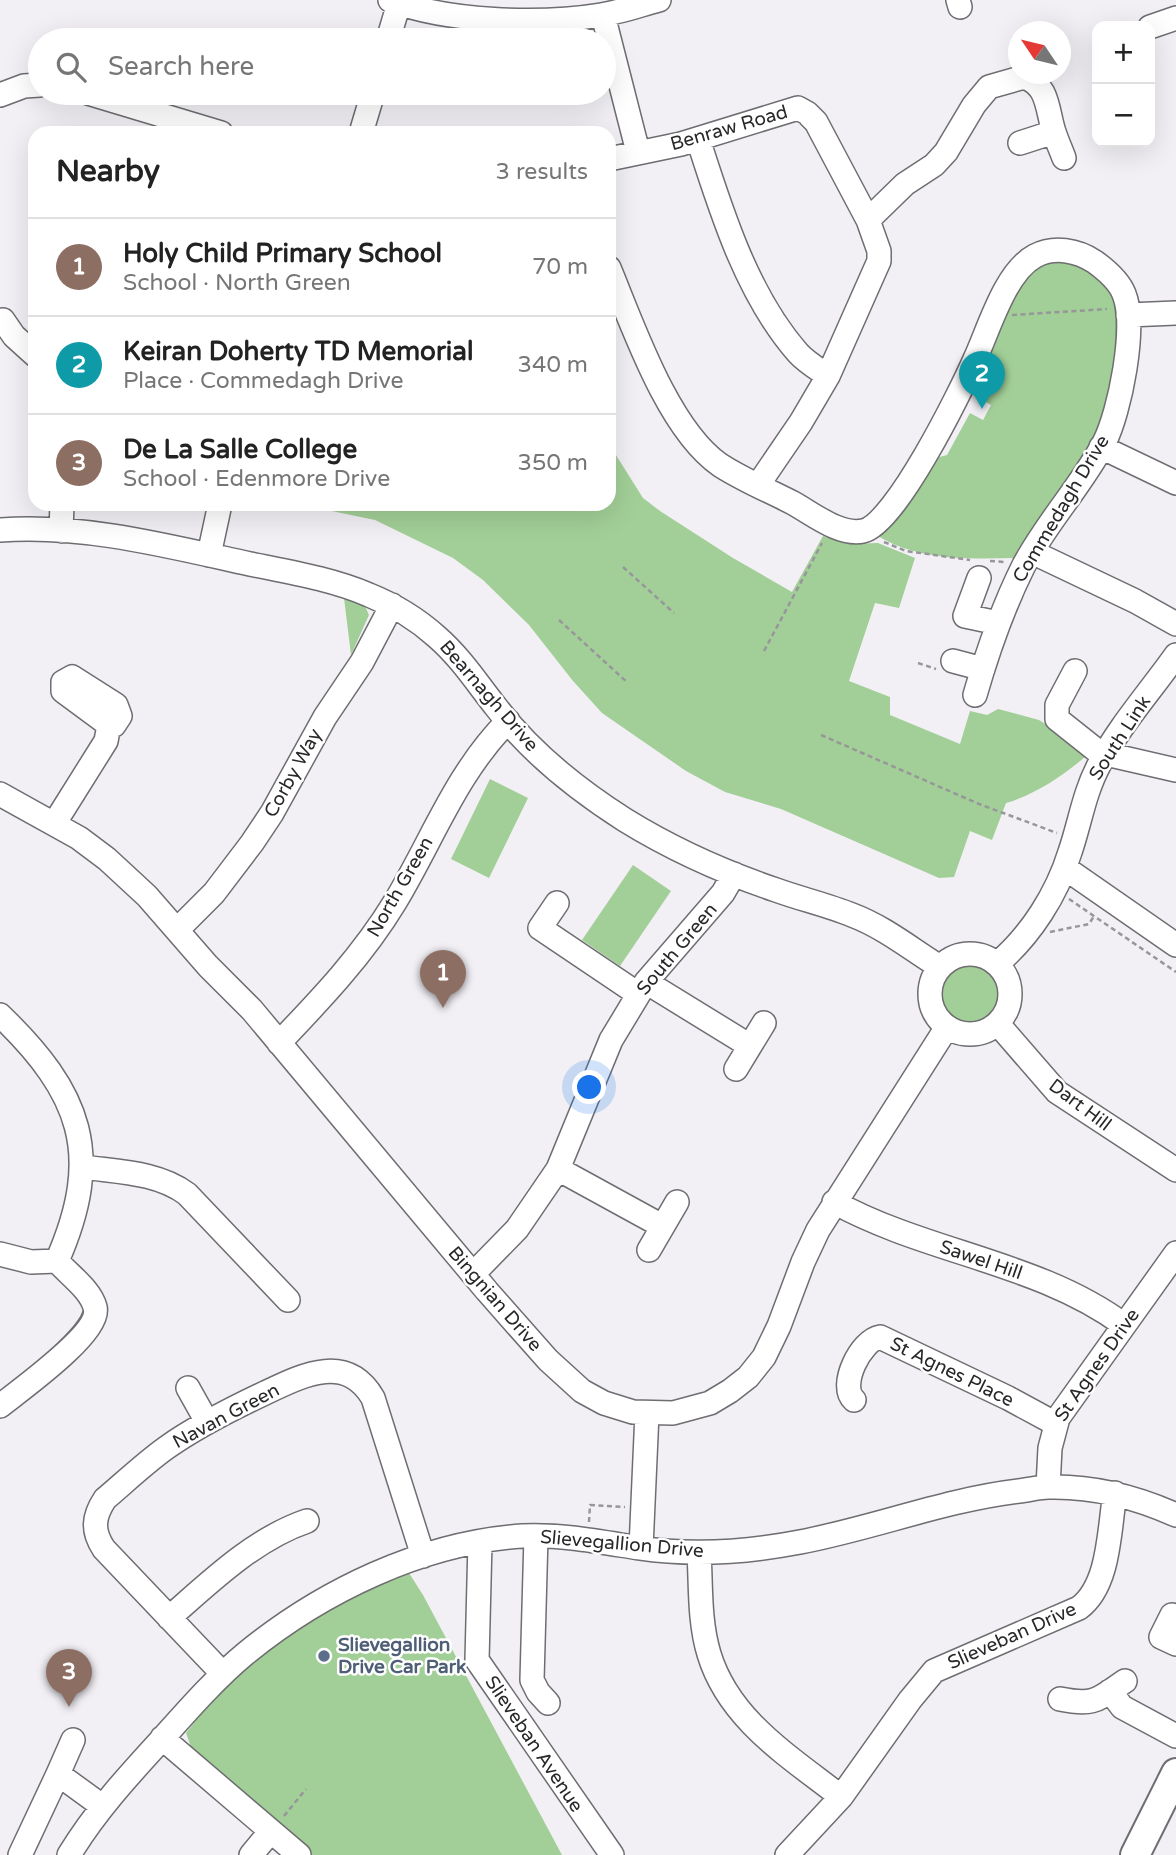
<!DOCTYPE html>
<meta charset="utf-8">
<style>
body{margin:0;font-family:"Varela Round",sans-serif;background:#f2f2f2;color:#222}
.controls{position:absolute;right:21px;top:21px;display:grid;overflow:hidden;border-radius:14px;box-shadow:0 7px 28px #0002}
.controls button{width:63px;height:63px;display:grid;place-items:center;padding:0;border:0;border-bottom:2px solid #e0e0e0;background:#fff;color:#222;font:35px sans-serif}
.compass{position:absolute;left:1008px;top:21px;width:63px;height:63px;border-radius:50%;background:#fff;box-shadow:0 7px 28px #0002;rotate:305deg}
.you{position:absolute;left:590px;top:1088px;width:24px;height:24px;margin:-18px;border:5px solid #fff;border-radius:50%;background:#1a73e8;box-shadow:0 0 0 10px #1a73e833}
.badge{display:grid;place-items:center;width:46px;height:46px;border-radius:50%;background:#0b8043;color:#fff;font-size:23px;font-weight:700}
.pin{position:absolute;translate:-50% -58px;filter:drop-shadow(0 2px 4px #0008)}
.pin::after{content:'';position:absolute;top:37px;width:24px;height:21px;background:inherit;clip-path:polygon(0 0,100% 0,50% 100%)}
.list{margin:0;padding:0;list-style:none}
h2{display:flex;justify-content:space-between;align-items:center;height:91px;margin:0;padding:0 28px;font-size:30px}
h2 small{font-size:23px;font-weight:400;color:#767676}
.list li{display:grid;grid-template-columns:46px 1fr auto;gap:21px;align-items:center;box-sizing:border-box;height:98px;padding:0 28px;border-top:2px solid #e0e0e0}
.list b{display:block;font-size:26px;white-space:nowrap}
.list p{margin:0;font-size:23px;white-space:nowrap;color:#767676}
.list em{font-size:23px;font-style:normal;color:#767676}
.icon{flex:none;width:38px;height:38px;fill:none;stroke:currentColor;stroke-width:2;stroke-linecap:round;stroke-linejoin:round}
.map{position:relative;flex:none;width:1176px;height:1855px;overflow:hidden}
.search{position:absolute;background:#fff;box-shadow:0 7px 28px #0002;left:28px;top:28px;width:588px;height:77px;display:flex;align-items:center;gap:18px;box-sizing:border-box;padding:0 24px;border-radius:38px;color:#767676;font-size:26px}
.panel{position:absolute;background:#fff;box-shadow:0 7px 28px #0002;left:28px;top:126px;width:588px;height:385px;border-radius:21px}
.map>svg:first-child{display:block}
.green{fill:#a2cf97}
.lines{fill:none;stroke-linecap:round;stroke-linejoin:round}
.minor-casing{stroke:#6e6d71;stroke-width:26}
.major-casing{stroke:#6e6d71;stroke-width:32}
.path{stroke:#97969a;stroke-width:2.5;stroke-dasharray:5 3.5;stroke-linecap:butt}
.minor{stroke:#fff;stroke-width:23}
.major{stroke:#fff;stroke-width:28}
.service-dot{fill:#5c6f8a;stroke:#fff;stroke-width:2.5}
.labels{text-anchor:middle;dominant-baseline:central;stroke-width:5;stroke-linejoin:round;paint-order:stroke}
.street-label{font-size:19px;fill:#282729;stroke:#fff}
.service-label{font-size:19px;font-weight:bold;fill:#4e5e75;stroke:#fff;text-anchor:start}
</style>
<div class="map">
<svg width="1176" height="1855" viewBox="0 0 1176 1855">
<rect width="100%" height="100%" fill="#f2f0f5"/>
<!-- green -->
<path class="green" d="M1064,260L1078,264L1096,274L1110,288L1120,311L1111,396L1095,439L1016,558C970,559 919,561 878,536V533L932,459L947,455L970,413L983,420L991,405L979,398L995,368L986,356C995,337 1016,278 1032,268C1042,263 1053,262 1064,260Z
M609,444L643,498L660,511L733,558L792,592L823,536L847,544L878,543L915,558L899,608L875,603L849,681L890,697V715L960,744L970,711L987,715L998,709L1039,720L1086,750L1085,757C1061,777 1036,794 1006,803L992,840L970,831L954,877L939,878L781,809L725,792L686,771L602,713L573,681L529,625L483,580L453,558L375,520L298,504H609Z
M344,598L365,606L369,615L351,655Z
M490,779L528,798L489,878L451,859Z
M633,865L671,891L620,966L582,940Z
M935 994a34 34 0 1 1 68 0a34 34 0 1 1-68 0Z
M409,1573L423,1595L562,1855H308L270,1815L191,1747L186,1733C231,1674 280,1636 345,1602C366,1591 386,1580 409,1573Z"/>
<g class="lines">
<!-- minor casing -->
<g class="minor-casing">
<path id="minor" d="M390,0C448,22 539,25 601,15C620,12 640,5 659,0
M958,0L960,7
M603,15L638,152
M1150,27L1176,18
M388,40L399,3
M88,93L221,133
M0,95L24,86L40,85
M361,133L373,93
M698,139C721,211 747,295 798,353C806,362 818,369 828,376
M1020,143L1054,132
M609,159L681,144L798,108L807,113L816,122L868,220L879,251V261L828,376L801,422L758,485
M868,220L905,184L934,165L946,152L974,105L989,87L1024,77C1049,85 1047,111 1054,132C1057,141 1061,150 1064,158
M609,268C633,326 668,429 720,465C743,480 770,491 793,503C813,514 840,536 863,531C895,525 961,391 975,359C989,329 1005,272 1035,256C1054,246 1077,250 1095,262C1106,270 1119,281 1124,294C1137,326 1120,412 1104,443C1081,486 1047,522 1024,565C1003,607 988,650 975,695
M1128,315L1176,313
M3,320L14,336L35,355
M1101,447L1176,483
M0,530C84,524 168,546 250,564C289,572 332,579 369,595C394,605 417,619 437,637C461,658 477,683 496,707C530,752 578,790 625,820C672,849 723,872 776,890C801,899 827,905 852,915C884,927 911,949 940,967
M61,531L62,504
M1032,552L1135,601L1176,624
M209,555L220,504
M979,578L965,616L998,623
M953,661L983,669
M1075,671L1057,705V719L1096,750
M72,677L116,705L120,716L114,725H109L63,691V682Z
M1106,754L1176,770
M0,794L79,838L107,859L147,896L208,966L252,1010L487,1291L548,1360L582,1391L604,1403L633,1412L673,1413L710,1403L730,1391L748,1377L764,1357L779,1326L803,1262L818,1230L947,1027
M54,824L106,741L109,725
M1065,868L1176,945
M557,903L540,928L638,994
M178,929L214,893L252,843L272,813L325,717L362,662L392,605
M930 994a40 40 0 1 1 80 0a40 40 0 1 1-80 0Z
M997,964C1031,935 1057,894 1070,852C1080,823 1084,793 1099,765C1117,729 1152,689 1176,655
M646,982L750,1046
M0,1015C81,1093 104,1154 57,1261
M998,1024L1057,1092L1176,1170
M279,1043C321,999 363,955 395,902C432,841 456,773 508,721
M736,1069L764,1023
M83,1167C118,1172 158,1172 187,1194L288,1300
M558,1169L662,1226
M834,1202C926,1253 1039,1262 1124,1325
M649,1250L677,1202
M0,1254L31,1262L57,1261
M473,1274L517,1229L558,1169L611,1040L646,982L723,893L734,874
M188,1388L207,1422
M854,1400C838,1386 861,1340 880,1337L1008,1398L1056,1424
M0,1406C20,1390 102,1332 95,1307C90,1289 69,1275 57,1261
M1048,1487L1050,1448L1058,1418L1176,1253
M536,1536L532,1680L538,1692L548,1703
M480,1542L477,1660L612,1855
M641,1548L647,1413
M699,1553C701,1586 699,1621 709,1654C729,1720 789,1756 841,1797
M1172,1615L1161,1637L1176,1644
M169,1618C210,1582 254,1539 307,1521
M223,1674L104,1549C92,1531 93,1517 105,1499C125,1482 145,1463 166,1448C197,1426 231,1409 265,1393C301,1376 346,1352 373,1398L423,1556
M1110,1691L1122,1707L1176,1736
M1060,1699C1095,1706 1097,1700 1125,1681
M162,1738L299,1855
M58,1774L73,1740
M20,1855L58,1774L102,1806
M69,1855C95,1812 128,1776 162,1739C188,1710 215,1679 245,1654C322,1591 422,1543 522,1536C561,1534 601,1542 639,1548C693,1556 748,1552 800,1542C874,1528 944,1500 1019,1491C1029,1490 1039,1487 1049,1487C1094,1486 1136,1497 1176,1515
M251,1855L271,1831
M787,1855L841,1797L910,1700L934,1671L1079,1608C1110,1585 1109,1529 1115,1493"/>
</g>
<!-- major casing -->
<g class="major-casing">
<path id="major" d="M1135,1855L1176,1773"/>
</g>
<!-- path -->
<path class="path" d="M1012,315L1107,309
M884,542L906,551L970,560
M990,561L1005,562
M623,567L674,613
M559,620L628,683
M764,651L822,543
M918,663L936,669
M821,735L979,804L1057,833
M1069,899L1176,972
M1050,932L1089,924L1094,916
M958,1044L981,1043L986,1040
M589,1522L590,1505L625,1507
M284,1816L306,1789"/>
<!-- minor -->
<use href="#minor" class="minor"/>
<!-- major -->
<use href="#major" class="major"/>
</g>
<!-- markers -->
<circle class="service-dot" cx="324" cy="1656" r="7"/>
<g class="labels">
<!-- street labels -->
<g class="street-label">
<text transform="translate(729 128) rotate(-16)">Benraw Road</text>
<text transform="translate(1061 509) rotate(-59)">Commedagh Drive</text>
<text transform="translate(489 696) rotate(49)">Bearnagh Drive</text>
<text transform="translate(1120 738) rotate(-57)">South Link</text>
<text transform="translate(293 773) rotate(-61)">Corby Way</text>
<text transform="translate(400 887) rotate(-60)">North Green</text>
<text transform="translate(677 949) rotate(-50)">South Green</text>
<text transform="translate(1080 1105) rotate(37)">Dart Hill</text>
<text transform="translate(981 1260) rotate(19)">Sawel Hill</text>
<text transform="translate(495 1299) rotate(49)">Bingnian Drive</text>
<text transform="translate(1097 1365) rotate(-55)">St Agnes Drive</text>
<text transform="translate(952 1372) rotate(26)">St Agnes Place</text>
<text transform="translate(226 1416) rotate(-28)">Navan Green</text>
<text transform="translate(622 1544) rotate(5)">Slievegallion Drive</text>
<text transform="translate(1012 1636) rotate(-24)">Slieveban Drive</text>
<text transform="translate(534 1744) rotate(56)">Slieveban Avenue</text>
</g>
<!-- service labels -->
<g class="service-label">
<text x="338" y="1645">Slievegallion<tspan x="338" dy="22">Drive Car Park</tspan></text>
</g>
</g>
</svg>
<div class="controls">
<button>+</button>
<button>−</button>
</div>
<svg class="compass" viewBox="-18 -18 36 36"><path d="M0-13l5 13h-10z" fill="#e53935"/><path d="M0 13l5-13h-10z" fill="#767676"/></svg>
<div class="you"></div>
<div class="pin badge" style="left:443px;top:1008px;background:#8d6e63">1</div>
<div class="pin badge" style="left:982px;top:409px;background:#0f9aa8">2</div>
<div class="pin badge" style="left:69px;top:1707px;background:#8d6e63">3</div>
<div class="search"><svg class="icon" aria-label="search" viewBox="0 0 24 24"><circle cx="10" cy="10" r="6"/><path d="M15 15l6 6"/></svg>Search here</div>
<section class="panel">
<h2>Nearby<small>3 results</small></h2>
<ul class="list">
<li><span class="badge" style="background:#8d6e63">1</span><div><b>Holy Child Primary School</b><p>School · North Green</p></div><em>70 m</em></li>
<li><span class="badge" style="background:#0f9aa8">2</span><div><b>Keiran Doherty TD Memorial</b><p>Place · Commedagh Drive</p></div><em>340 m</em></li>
<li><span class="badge" style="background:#8d6e63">3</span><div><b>De La Salle College</b><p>School · Edenmore Drive</p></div><em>350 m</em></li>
</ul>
</section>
</div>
